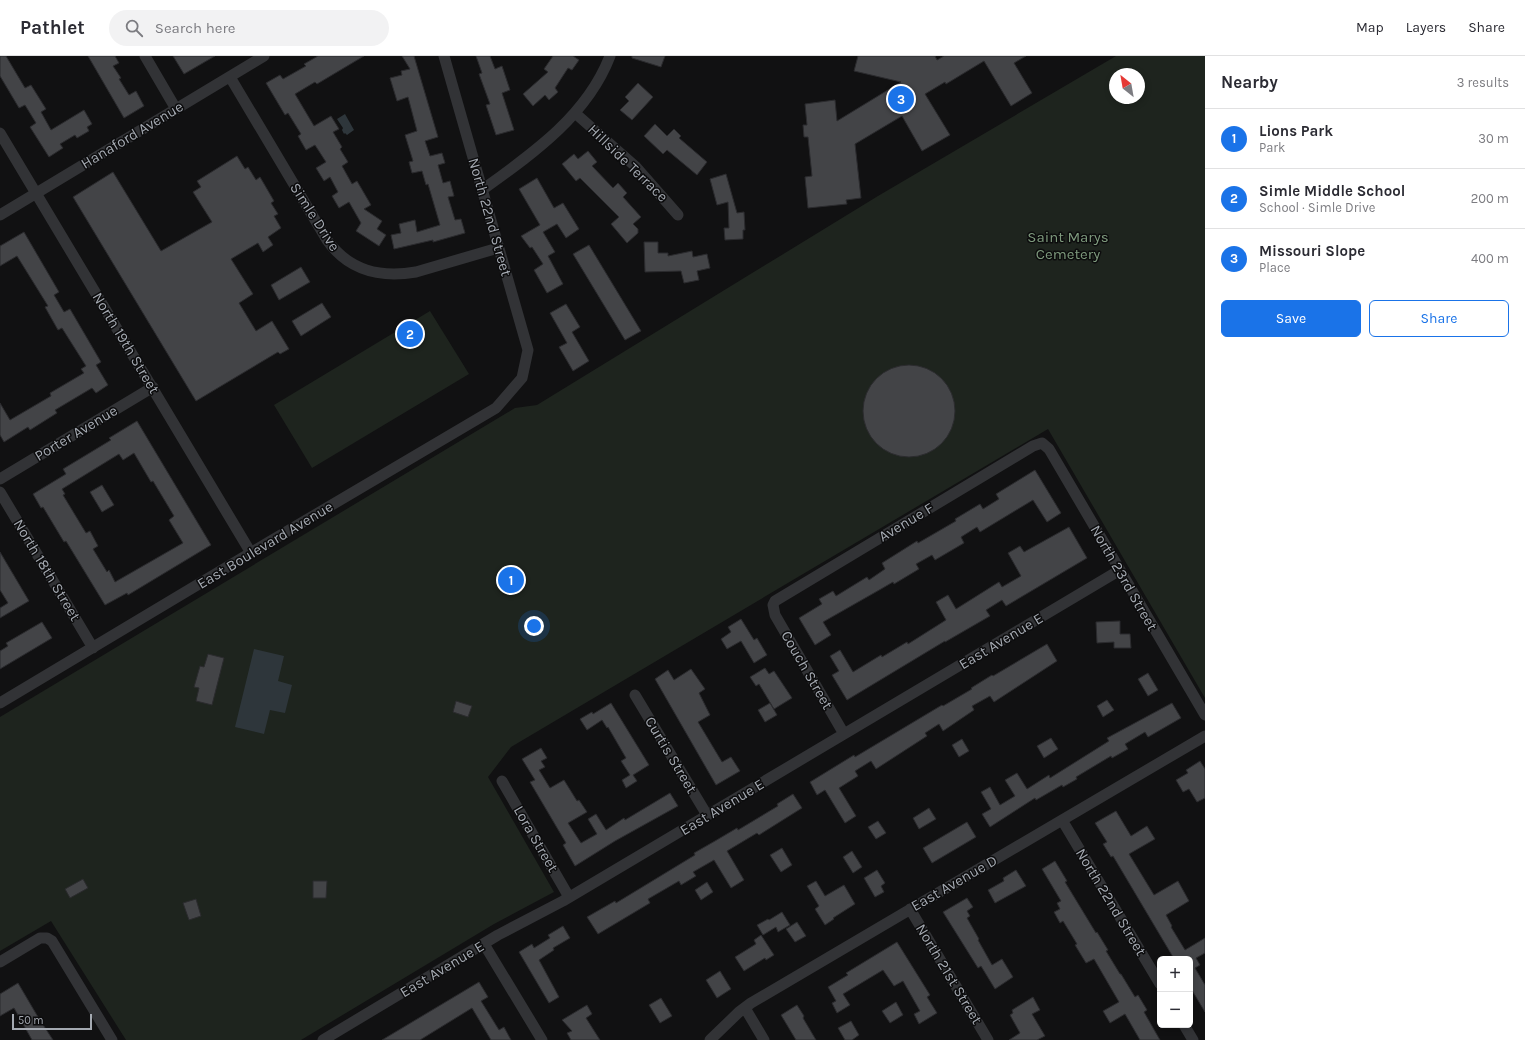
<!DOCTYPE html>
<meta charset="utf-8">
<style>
body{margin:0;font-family:Karla,sans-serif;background:#f2f2f3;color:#2b2b33}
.controls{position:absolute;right:12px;bottom:12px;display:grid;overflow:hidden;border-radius:6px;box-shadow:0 2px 6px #0003}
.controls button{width:36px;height:36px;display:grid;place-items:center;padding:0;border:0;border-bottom:1px solid #e1e1e2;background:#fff;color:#2b2b33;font:20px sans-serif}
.compass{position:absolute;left:1109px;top:12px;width:36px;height:36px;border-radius:50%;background:#fff;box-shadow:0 2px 6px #0003;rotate:329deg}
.scale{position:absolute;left:12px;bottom:10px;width:80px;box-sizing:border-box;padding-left:4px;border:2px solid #a4a9b1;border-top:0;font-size:11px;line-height:14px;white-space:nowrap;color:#a4a9b1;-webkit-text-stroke:3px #0c0c0d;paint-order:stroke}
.you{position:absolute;left:534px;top:570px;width:14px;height:14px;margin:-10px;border:3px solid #fff;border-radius:50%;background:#1a73e8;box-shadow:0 0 0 6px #1a73e833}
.badge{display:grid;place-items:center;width:26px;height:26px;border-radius:50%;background:#1a73e8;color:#fff;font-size:13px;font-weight:700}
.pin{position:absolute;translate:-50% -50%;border:2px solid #fff;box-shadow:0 1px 4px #0006}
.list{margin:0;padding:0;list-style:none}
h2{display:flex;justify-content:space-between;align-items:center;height:52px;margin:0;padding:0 16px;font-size:17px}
h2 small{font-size:13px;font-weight:400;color:#7c7c81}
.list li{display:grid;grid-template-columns:26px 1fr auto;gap:12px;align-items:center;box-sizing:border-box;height:60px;padding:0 16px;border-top:1px solid #e1e1e2}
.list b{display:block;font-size:15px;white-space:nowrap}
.list p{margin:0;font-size:13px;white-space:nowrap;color:#7c7c81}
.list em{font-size:13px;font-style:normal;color:#7c7c81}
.actions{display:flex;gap:8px;padding:12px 16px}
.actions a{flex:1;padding:9px 0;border:1px solid #1a73e8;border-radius:6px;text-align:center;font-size:14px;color:#1a73e8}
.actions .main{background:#1a73e8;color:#fff}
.icon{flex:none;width:22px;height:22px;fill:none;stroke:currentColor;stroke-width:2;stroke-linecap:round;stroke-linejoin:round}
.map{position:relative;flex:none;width:1205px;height:984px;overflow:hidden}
header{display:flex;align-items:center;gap:24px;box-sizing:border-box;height:56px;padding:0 20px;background:#fff;border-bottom:1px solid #e1e1e2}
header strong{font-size:19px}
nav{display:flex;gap:22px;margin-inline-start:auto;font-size:14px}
.search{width:280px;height:36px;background:#f2f2f3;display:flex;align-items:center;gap:10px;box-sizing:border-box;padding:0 14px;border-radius:22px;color:#7c7c81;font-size:15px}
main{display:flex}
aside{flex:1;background:#fff}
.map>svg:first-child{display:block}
.green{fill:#1e241e;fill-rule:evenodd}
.water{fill:#2e363b}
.building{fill:#434447;stroke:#2b2b2e;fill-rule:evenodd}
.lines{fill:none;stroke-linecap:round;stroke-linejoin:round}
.street{stroke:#323336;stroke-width:11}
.labels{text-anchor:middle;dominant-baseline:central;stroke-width:3;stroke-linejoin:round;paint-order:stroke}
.street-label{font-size:15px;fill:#a4a9b1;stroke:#0c0c0d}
.park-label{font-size:15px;fill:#7e9a7d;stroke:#0c0c0d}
</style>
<header>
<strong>Pathlet</strong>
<div class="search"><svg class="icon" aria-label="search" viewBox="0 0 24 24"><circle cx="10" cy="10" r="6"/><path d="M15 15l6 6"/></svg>Search here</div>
<nav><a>Map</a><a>Layers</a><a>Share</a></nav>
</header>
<main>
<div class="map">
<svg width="1205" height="984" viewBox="0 0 1205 984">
<rect width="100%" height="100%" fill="#111112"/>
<!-- green -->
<path class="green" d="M1116,0H1205V642L1048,373L511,691L488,721L554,836L494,868L301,984H126L51,865L0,895V661L515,352L537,349L878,140ZM1115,18H1139V42H1115Z
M430,255L469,318L312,412L274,349Z"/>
<!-- water -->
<path class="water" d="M345,58L354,74L347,79L345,77L344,78L342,74L343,72L337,63Z
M254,593L284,600L278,625L292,629L285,657L270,654L264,678L235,671Z"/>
<!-- building -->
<path class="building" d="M0,0H6L25,32L31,29L46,53L41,56L51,74L84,54L92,68L87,71L89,75L77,82L75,79L60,88L63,92L49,101L30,71L36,67L25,49L19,52L0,20Z
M88,0H115L119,7L113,10L121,22L119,23L129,39L136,35L144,50L124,62Z
M173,0H215L184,18Z
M318,0H364L317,28L315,26L295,38L314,70L331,60L339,73L333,76L342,91L340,93L348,106L342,110L352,128L357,125L371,149L364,153L382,165L377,173L386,179L379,190L356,175L361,167L349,146L339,152L332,140L338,136L330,121L324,125L316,112L326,106L315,89L306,94L298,80L301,78L288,57L285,59L266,27L280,19L283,23L306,10L304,8Z
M402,0H414L438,81L425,85L430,100L442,97L445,107L438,109L443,127L450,125L454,140L448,141L455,164L461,163L465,177L433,186V184L394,193L391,179L401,177L399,168L415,164L417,176L440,169L428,128L426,129L422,115L412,117L409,106L413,105L405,79L417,75L408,41L397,45L390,22L402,19L401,15L410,13Z
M476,0H490L495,13L502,10L510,34L502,37L514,74L496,79L486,49L490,48L479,18L482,17Z
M553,0H573L579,4L572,14L568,12L555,32L558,36L549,44L545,39L533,50L523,38L548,16L544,13Z
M632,0H665L661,11L632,2Z
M858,0H935L937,4L944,0H1026L1014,7L1032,37L1011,50L984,5L946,28L945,26L925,38L950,79L922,95L902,60L855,88L861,142L846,144L847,148L808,152L805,121L812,120L808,81H804L803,69H807L805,48L835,44L837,65L901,26L854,15Z
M638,27L653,41L632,64L620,54L629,45L625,41Z
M655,68L667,80L674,73L681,80L679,82L707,106L697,119L667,94L663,98L644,80Z
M588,95L597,106L592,110L613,132L618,127L627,137L623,141L641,161L633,168L638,173V177L627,187L611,168L619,161L580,122L576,125L562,108L574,98L578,103Z
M237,100L245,113L248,111L256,124L260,121L274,145L271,147L278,158L274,160L281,172L268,181L273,189L263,196L258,187L231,203L253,238L239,247L256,275L272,265L289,293L280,298L278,296L196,345L73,141L113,116L161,195L212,166L193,136L201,131L197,125Z
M726,118L737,157L744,156L745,174H743V183L725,184L724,172H729L728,146L717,149L710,123Z
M537,122L554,152L563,147L579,173L566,182L557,168L543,176L555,196L548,200L563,228L547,237L534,214L543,208L532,191L530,192L521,180L540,169L519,133Z
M24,176L59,236L54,239L64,256L70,253L101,306L96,309L108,329L96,337L92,332L55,354L57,357L30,374L28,371L4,386L0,379V347L10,364L51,340L50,337L84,317L81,313L86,310L62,272L58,274L45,251L48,250L17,200L0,210V190Z
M644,186H658V197H668V200L692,195L693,201L707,198L710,212L697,215L699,224L684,227L681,215L645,216Z
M589,189L641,275L625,284L573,198Z
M301,211L310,226L279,244L271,229Z
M322,247L331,261L301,280L292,265Z
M566,248L580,271L572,276L589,305L573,315L559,291L567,287L550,257Z
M863 355a46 46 0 1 1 92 0a46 46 0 1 1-92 0Z
M137,365L211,489L128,539L127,537L105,549L66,485L64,486L43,451L41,452L33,438L66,418L63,413L111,384L109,382ZM134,397L151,426L153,425L174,460L169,464L183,487L115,526L109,514L107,516L93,493L98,490L90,475L86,477L63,439L65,438L62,433L119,398L123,404Z
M1035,414L1061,457L1047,466L1033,444L980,476L977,471L961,481L964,487L935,504L932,499L916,508L919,513L894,528L893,526L881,533L823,566L831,579L815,589L799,562L822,548L819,543L833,535L836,540L867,521L869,524L885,513L882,507L917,485L918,487L956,465L955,463L980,448L983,453L999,443L996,438Z
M102,429L114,449L102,456L90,436Z
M1069,471L1087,502L1006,550L1002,544L986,554L990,560L945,586V585L847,644L832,619L839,615L830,600L840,594L853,616L881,599L882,601L907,586L908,588L946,564L936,546L948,539L956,553L999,526L1002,531L1021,520L1008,497L1020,490L1024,496Z
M0,496L29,545L0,562V552L8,547L0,534Z
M741,563L754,584L757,582L767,599L754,607L741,585L727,593L721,583L731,576L728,571Z
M1120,565V578H1130L1131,592H1114V586L1097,587L1096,566Z
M42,566L52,582L0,613V595L8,590L6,587Z
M1047,588L1057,605L994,646L990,640L972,650L974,654L943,675L939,668L925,677L927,680L876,713L871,705L855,715L858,720L839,732L856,760L845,767L825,734L817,739L810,726L854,699L855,701L942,649L943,650L972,633L971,632L992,619L993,620Z
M208,598L224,602L212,649L196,645L199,632L194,631L200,610L204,611Z
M765,612L769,618L774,615L792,642L774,653L759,628L756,630L750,621Z
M691,613L705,633L699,637L710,659L698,666L722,706L731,701L740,715L716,729L655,623L668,614L674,624Z
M1148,617L1158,634L1148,640L1138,623Z
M1107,644L1114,654L1103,661L1097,650Z
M456,645L472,650L468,661L453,656Z
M611,647L649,709L633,719L637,725L626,732L622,724L630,719L621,705L626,702L608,671L607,672L602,664L587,674L580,663L592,656L593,658Z
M770,647L777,659L765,666L758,654Z
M1172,647L1181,662L1148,681L1145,676L1125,688L1128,693L1112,702L1111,700L1076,721L1077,723L1063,731L1062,729L1036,744L1035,742L990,771L982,758L991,753L981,736L990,731L1000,749L1015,740L1005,724L1017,717L1027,733L1049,719L1050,722L1109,685L1107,682Z
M1051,682L1058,693L1044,702L1037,690Z
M962,683L969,695L959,701L952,689Z
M541,692L547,702L541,705L545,711L539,714L550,732L564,724L577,745L579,744L587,756L568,767L581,787L597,778L588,763L596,758L606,774L624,762L625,764L670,737L678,750L615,785L575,810L563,789L566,787L530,726L535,724L522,703Z
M1200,705L1205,713V742L1197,746L1189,733L1183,736L1176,724L1188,717L1186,714Z
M793,738L802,752L759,779L757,777L727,795L744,824L731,832L714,804L693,816L696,820L681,829L679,825L648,843L650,847L598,878L587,861L615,845L616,847L695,799L694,797L715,785L737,772L738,774L778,750L777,748Z
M929,752L936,763L919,773L913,762Z
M1116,755L1131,780L1147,770L1155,783L1129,798L1154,839L1178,825L1189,845L1166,859L1172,870L1171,871L1185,894L1205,882V897L1196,902L1200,909L1195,912L1205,929V956L1190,931V903H1170L1173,901L1113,800L1111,801L1103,788L1107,786L1095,767Z
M878,765L886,777L876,783L868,771Z
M967,766L976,781L932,807L923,792Z
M782,792L792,809L781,816L770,799Z
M852,795L862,811L853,817L843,801Z
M1055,805L1067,825L1065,826L1096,877L1097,876L1108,894L1106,895L1120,918H1121L1135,941L1138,939L1147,954L1144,956L1160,984H1140L1125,958L1110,967L1103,955L1119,946L1094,903L1086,907L1075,889L1077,888L1063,865L1060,867L1054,856L1060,853L1057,847L1061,845L1042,813Z
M877,814L885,827L881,830L884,836L875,841L864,822Z
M1016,814L1026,830L995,847L988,834L1004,825L1003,822Z
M83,823L88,832L70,842L65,833Z
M313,825H327L326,842H313Z
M816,825L825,840L844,829L855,848L833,862L834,863L825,869L815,853L819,850L807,830Z
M707,826L713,836L701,844L695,834Z
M967,842L973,851L967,855L970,860L967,862L979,883L978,884L992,909L1002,903L1013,921L995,933L981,910L978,912L943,856Z
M196,843L201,860L189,864L183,847Z
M782,856L790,869L778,876L776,871L763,879L757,869L768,863L769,864Z
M797,866L806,880L795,886L786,873Z
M563,870L570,882L553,892L554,894L539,904L559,941L549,947L519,896L532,888L534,892L550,882L548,879Z
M761,879L774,899L766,904L765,902L744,915L735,901L756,888L754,884Z
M897,886L930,939L927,941L937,957L919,968L914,958L920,955L903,925L894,930L883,914L843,938L850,949L837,957L832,947L836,945L828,931L848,919L846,917Z
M720,915L731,933L717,942L706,924Z
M479,926L488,941L481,945L499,974L504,971L511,984H491L472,952L420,984H382Z
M18,927L38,961L53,984H32L14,952L0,960V938Z
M1033,941L1040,954L1032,958L1045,980L1037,984H1009L1020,977L1010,959L1013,957L1012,954Z
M661,942L672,960L660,967L649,949Z
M896,946L903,959L890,967L882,955Z
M587,949L592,958L586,962L600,984H571L567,977L572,975L562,964Z
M797,949L804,960L803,962L816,984H796L781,959Z
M851,965L859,979L852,984H845L838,972Z"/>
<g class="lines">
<!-- street -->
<path class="street" d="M145,0L176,53
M230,21L327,184C349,215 380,222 416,216L498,192
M575,57L635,110L678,159
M0,77L251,497
M482,134C532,98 587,60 610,0
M0,159L264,0
M0,423L153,331
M0,436L93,592
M635,639L707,759
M0,647L269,486L496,352L522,322L528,294L444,0
M844,678L775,559L773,549L775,545L1033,390L1042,387L1049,393L1205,659
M502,725L569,841
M1062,764L1160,928
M910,853L988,984
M484,888L542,984
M0,906L40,882H47L52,885L112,984
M745,952L764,984
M1184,969L1193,984
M323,984L498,879L563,845L1120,514
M710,984L739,956L751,947L1205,680"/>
</g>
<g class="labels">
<!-- street labels -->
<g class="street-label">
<text transform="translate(132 79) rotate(-31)">Hanaford Avenue</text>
<text transform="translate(628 107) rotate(44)">Hillside Terrace</text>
<text transform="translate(315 161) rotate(57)">Simle Drive</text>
<text transform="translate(490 161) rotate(74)">North 22nd Street</text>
<text transform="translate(126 287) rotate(59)">North 19th Street</text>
<text transform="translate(76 377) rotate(-31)">Porter Avenue</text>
<text transform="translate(906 466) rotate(-31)">Avenue F</text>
<text transform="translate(265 489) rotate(-31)">East Boulevard Avenue</text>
<text transform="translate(47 514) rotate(59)">North 18th Street</text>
<text transform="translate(1124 522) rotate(60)">North 23rd Street</text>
<text transform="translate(1001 585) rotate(-31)">East Avenue E</text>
<text transform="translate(807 614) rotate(60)">Couch Street</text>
<text transform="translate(671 699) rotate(59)">Curtis Street</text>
<text transform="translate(722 751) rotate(-31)">East Avenue E</text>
<text transform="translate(536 783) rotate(60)">Lora Street</text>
<text transform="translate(954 827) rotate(-30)">East Avenue D</text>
<text transform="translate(1111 846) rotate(59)">North 22nd Street</text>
<text transform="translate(442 913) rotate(-31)">East Avenue E</text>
<text transform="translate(949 918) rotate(59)">North 21st Street</text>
</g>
<!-- park labels -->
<g class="park-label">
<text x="1068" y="181">Saint Marys<tspan x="1068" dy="17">Cemetery</tspan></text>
</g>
</g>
</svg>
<div class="controls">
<button>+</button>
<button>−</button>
</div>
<svg class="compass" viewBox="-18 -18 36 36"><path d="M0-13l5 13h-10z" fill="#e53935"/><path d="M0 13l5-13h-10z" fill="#7c7c81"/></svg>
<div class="scale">50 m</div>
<div class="you"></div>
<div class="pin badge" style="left:511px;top:524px">1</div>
<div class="pin badge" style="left:410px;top:278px">2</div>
<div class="pin badge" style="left:901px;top:43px">3</div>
</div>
<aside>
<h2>Nearby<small>3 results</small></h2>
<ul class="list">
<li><span class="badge">1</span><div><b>Lions Park</b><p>Park</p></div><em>30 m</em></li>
<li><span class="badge">2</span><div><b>Simle Middle School</b><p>School · Simle Drive</p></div><em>200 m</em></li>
<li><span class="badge">3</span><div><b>Missouri Slope</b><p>Place</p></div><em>400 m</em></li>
</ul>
<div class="actions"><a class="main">Save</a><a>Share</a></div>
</aside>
</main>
